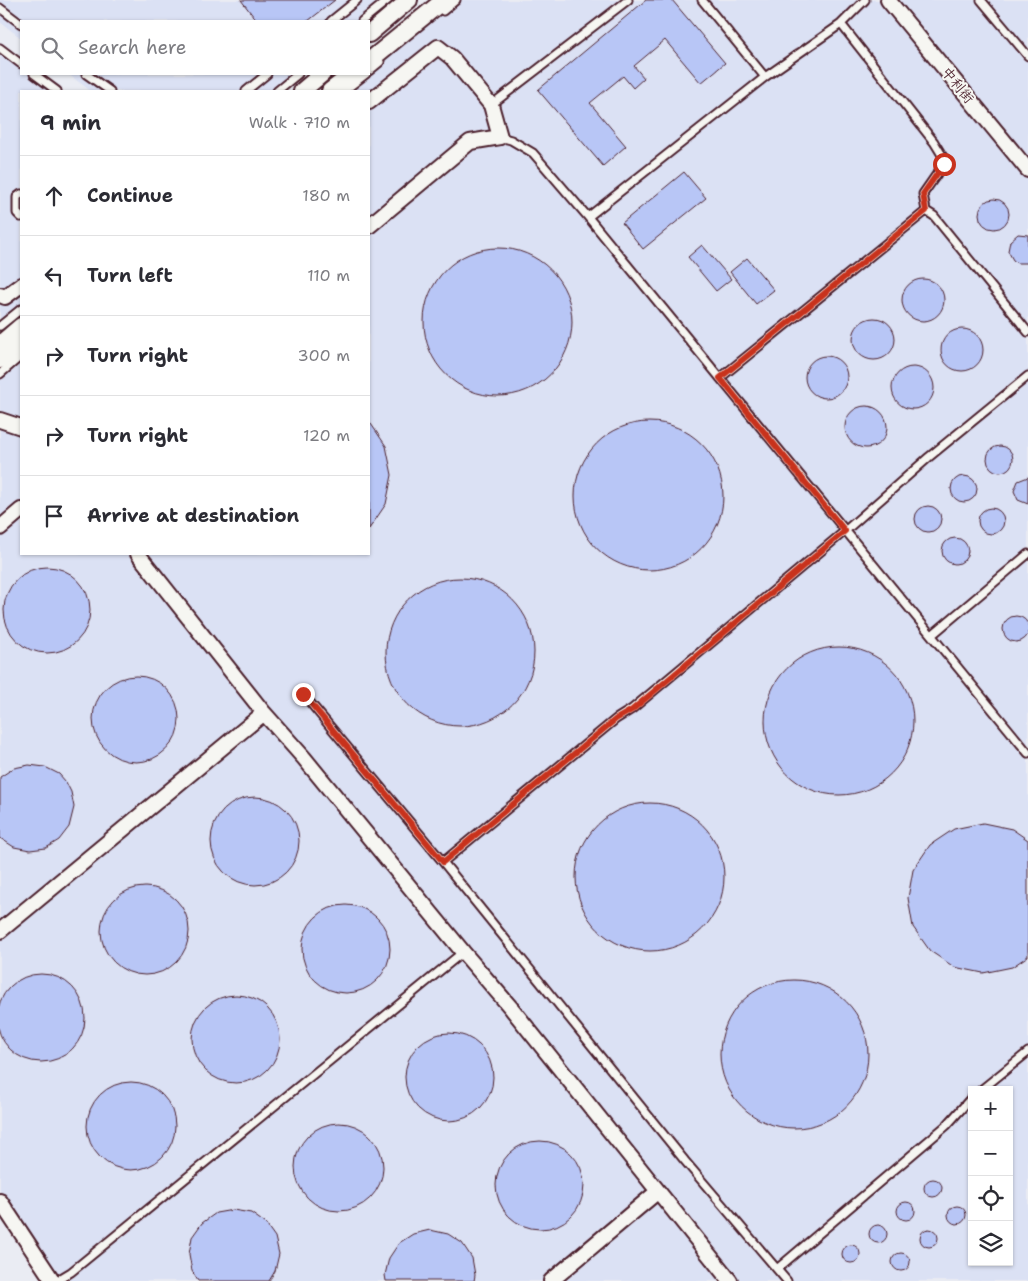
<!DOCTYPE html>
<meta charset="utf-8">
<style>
body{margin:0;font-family:"Shantell Sans","LXGW WenKai TC",sans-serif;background:#f2f2f3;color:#2b2b33}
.controls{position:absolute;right:15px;bottom:15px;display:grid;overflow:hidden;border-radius:0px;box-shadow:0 1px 4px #0004}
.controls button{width:45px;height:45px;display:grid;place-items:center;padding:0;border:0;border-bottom:1px solid #e1e1e2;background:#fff;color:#2b2b33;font:25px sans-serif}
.stop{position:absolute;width:15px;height:15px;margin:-11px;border:4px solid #c8321e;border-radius:50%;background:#fff}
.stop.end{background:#c8321e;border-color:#fff;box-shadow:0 1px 5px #0008}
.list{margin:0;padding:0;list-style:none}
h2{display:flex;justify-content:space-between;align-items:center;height:65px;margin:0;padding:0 20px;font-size:21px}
h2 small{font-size:16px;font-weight:400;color:#7c7c81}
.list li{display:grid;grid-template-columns:32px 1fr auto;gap:15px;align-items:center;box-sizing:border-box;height:80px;padding:0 20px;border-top:1px solid #e1e1e2}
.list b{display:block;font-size:19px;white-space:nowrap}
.list em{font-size:16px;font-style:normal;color:#7c7c81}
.icon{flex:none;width:28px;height:28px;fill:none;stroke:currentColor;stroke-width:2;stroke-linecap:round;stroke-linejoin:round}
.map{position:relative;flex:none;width:1028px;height:1281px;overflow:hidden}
.search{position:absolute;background:#fff;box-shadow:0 1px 4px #0004;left:20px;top:20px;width:350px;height:55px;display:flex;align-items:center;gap:12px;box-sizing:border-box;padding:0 18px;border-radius:0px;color:#7c7c81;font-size:19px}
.panel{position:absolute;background:#fff;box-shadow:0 1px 4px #0004;left:20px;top:90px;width:350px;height:465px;border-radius:0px}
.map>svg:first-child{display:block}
.built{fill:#dbe1f4;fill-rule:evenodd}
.building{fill:#b8c6f6;stroke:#4a1f2b}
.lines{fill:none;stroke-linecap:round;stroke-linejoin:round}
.service-casing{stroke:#4a1f2b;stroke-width:11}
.minor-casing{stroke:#4a1f2b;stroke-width:18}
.tertiary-casing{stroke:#4a1f2b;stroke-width:20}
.service{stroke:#f6f6f2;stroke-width:7}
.minor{stroke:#f6f6f2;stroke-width:14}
.tertiary{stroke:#f6f6f2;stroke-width:16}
.route{stroke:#c8321e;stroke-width:6}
.labels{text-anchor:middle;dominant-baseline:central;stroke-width:4;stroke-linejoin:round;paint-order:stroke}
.street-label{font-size:14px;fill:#4a1f2b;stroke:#f6f6f2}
</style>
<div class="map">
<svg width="1028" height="1281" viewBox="0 0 1028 1281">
<rect width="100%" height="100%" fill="#eaecf3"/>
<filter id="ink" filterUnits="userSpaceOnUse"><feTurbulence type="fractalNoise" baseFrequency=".02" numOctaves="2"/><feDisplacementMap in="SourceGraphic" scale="10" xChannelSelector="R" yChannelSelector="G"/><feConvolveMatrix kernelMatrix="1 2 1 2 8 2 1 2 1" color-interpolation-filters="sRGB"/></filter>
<g filter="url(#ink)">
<!-- built -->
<path class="built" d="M0,0H387L361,21H21V38L0,22Z
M430,0H1028V1281H46L0,1212V42L21,58V74H41L63,91H21V554H369V91H319L340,74H369V50ZM972,1090H1009V1262H972Z
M68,74H297L276,91H91Z"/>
<!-- building -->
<path class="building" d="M241,0H335L308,21H257Z
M646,0H672L725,63L701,83L665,40L634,66L644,78L633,88L623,76L590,103L626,146L603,166L538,90Z
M684,172L706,198L643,249L622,223Z
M979 214a15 15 0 1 1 30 0a15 15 0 1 1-30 0Z
M1018,234L1028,235V263H1017L1013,260L1008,251L1010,241Z
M702,245L731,279L716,291L688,257Z
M424 322a74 74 0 1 1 148 0a74 74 0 1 1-148 0Z
M747,258L774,290L756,304L730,272Z
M902 300a21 21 0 1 1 42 0a21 21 0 1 1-42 0Z
M853 339a21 21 0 1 1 42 0a21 21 0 1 1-42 0Z
M941 350a21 21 0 1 1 42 0a21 21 0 1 1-42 0Z
M805 377a21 21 0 1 1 42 0a21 21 0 1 1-42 0Z
M892 388a21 21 0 1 1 42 0a21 21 0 1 1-42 0Z
M845 427a21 21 0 1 1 42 0a21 21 0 1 1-42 0Z
M369,421L386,446L392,475L386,504L369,529Z
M575 496a74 74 0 1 1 148 0a74 74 0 1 1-148 0Z
M987 459a13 13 0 1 1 26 0a13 13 0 1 1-26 0Z
M951 489a13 13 0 1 1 26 0a13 13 0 1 1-26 0Z
M1028,477V504L1018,500L1014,491L1018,481Z
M915 519a13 13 0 1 1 26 0a13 13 0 1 1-26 0Z
M978 521a13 13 0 1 1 26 0a13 13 0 1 1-26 0Z
M942 551a13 13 0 1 1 26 0a13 13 0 1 1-26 0Z
M4 610a43 43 0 1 1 86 0a43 43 0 1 1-86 0Z
M386 652a74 74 0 1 1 148 0a74 74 0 1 1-148 0Z
M1003 629a13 13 0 1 1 26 0a13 13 0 1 1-26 0Z
M765 721a74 74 0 1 1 148 0a74 74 0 1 1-148 0Z
M93 719a43 43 0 1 1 86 0a43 43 0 1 1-86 0Z
M29,765L45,767L59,774L66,782L71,792L74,807L69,827L59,840L46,848L30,850L14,847L0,838V777L14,768Z
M211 841a44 44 0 1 1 88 0a44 44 0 1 1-88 0Z
M576 877a74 74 0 1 1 148 0a74 74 0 1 1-148 0Z
M983,823L1012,829L1028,840V956L1012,967L983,973L954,967L930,951L913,927L908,898L913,870L930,845L954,829Z
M101 931a44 44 0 1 1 88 0a44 44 0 1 1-88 0Z
M302 949a44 44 0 1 1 88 0a44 44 0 1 1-88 0Z
M-3 1018a44 44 0 1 1 88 0a44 44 0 1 1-88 0Z
M720 1054a74 74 0 1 1 148 0a74 74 0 1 1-148 0Z
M192 1039a44 44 0 1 1 88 0a44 44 0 1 1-88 0Z
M405 1077a44 44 0 1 1 88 0a44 44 0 1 1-88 0Z
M87 1126a44 44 0 1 1 88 0a44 44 0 1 1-88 0Z
M295 1167a44 44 0 1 1 88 0a44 44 0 1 1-88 0Z
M496 1185a44 44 0 1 1 88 0a44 44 0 1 1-88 0Z
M924 1188a9 9 0 1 1 18 0a9 9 0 1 1-18 0Z
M897 1211a9 9 0 1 1 18 0a9 9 0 1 1-18 0Z
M948 1215a9 9 0 1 1 18 0a9 9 0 1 1-18 0Z
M233,1210L251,1213L265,1223L275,1237L279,1254L275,1271L269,1281H198L192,1271L189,1254L192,1237L202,1223L216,1213Z
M869 1234a9 9 0 1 1 18 0a9 9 0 1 1-18 0Z
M920 1238a9 9 0 1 1 18 0a9 9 0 1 1-18 0Z
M430,1230L448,1234L462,1243L472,1258L475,1275L474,1281H386L385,1275L389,1258L399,1243L413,1234Z
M842 1254a9 9 0 1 1 18 0a9 9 0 1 1-18 0Z
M892 1262a9 9 0 1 1 18 0a9 9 0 1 1-18 0Z"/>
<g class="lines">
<!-- service casing -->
<g class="service-casing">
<path id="service" d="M702,0L765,77
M981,0L1028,56
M0,8L21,24
M443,11L456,0
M331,21L357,0
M362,21L388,0
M841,24L934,142L945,160L939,171L923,194L926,211L934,216L1028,332
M0,48L21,64
M369,71L380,62
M34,74L57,91
M86,74L110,91
M246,91L267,74
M277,91L298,74
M344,91L366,74
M491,105L628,0
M500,137L511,140L533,153L588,217L1028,753
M21,194L17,197V213L21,217
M588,217L765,77L841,24L865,0
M0,326L21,309
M0,374L21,356
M720,378L926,211
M932,635L1028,554
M303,694L443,862L685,1161L787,1281
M443,862L616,719L632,709L845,531L929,457L1028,376
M981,1090L1028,1052
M777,1269L947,1125L972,1097
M56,1281L71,1272L463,952"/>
</g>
<!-- minor casing -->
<g class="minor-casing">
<path id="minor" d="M888,0L1028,170
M369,102L438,47L452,58L491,105L500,137L470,142L369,226
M0,295L5,297L21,285
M0,420L21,427
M0,528L21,510
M138,554L264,713L304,758L463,952L512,1009L730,1281
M0,931L264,713
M0,1201L53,1281
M551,1281L657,1192"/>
</g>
<!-- tertiary casing -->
<g class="tertiary-casing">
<path id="tertiary" d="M369,34L409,0
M369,61L444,0
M302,91L322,74
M330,91L352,74
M0,344L21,326
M0,360L21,342"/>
</g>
<!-- service -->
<use href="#service" class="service"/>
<!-- minor -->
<use href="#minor" class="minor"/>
<!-- tertiary -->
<use href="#tertiary" class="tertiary"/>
</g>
</g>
<g class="lines" filter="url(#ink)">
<!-- route -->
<path class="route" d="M303,694L443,862L616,719L632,710L845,531L720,378L926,211L923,194L944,164"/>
</g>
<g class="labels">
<!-- street labels -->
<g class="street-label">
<text transform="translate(958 85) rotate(51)">中利街</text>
</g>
</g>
</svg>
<div class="controls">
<button>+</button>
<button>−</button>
<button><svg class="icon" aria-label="locate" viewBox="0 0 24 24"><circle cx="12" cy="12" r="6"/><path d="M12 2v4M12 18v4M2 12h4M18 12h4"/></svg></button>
<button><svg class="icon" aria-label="layers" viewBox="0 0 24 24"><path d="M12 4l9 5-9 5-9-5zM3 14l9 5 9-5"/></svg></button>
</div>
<div class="stop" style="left:944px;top:164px"></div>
<div class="stop end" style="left:303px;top:694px"></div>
<div class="search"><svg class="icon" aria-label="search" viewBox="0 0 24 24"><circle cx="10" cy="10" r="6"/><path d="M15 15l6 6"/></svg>Search here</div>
<section class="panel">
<h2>9 min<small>Walk · 710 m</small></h2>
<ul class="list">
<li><svg class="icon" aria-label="ahead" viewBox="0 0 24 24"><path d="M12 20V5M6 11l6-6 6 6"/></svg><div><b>Continue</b></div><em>180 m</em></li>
<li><svg class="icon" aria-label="left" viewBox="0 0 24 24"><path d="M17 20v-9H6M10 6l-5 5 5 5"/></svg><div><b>Turn left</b></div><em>110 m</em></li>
<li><svg class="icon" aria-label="right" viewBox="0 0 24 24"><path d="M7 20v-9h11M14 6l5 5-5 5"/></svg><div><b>Turn right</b></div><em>300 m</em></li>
<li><svg class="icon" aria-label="right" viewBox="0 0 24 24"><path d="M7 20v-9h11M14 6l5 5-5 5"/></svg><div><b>Turn right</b></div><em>120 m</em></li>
<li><svg class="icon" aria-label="arrive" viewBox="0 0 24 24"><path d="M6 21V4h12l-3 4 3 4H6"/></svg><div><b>Arrive at destination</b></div></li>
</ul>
</section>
</div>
